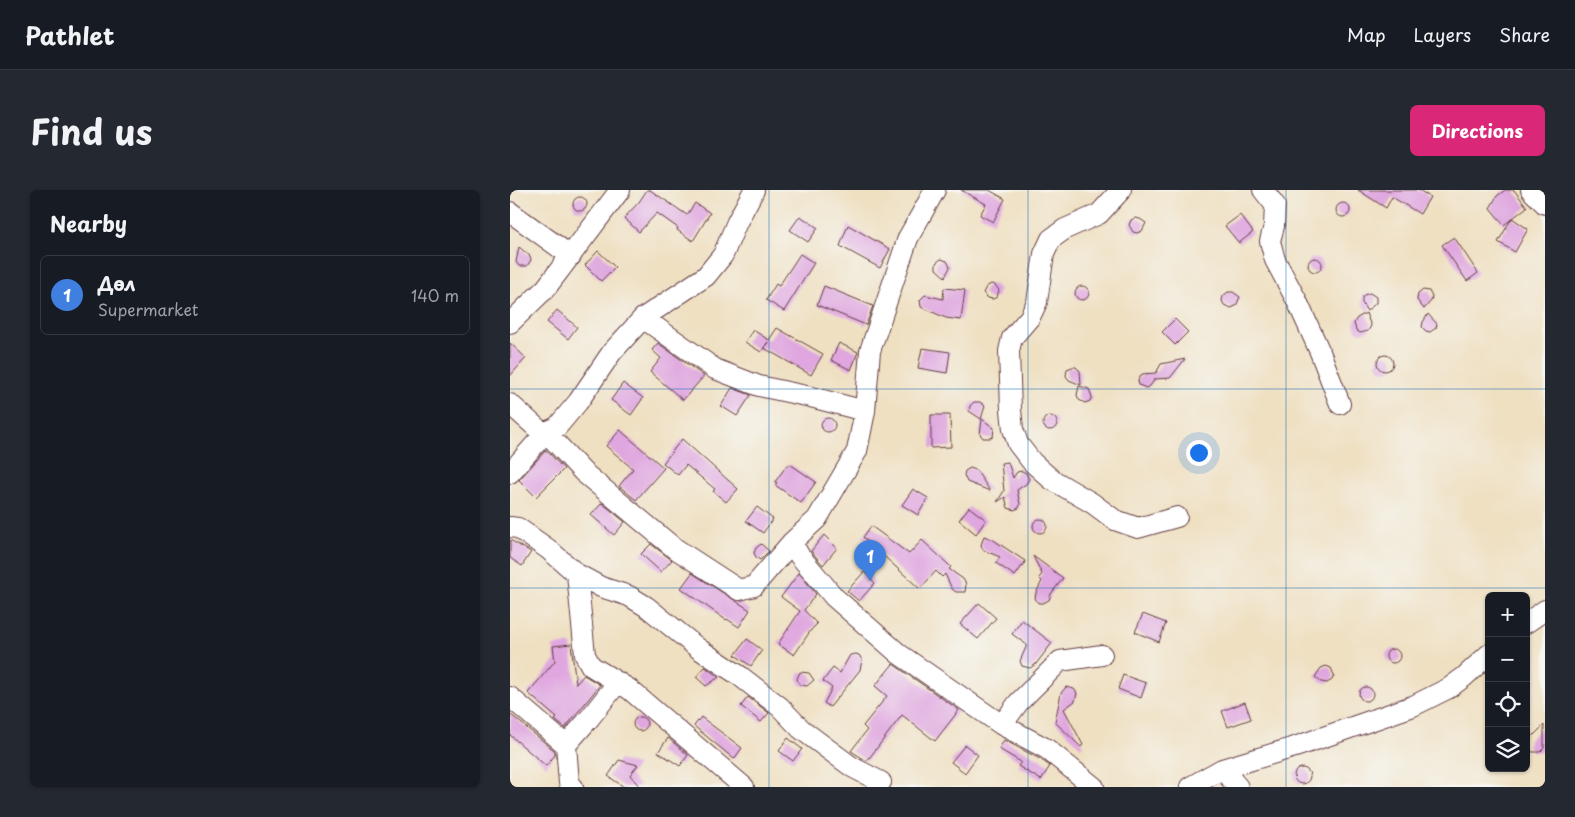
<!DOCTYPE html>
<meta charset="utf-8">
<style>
body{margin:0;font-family:"Playpen Sans",sans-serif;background:#242831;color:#f1f3f6}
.controls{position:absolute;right:15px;bottom:15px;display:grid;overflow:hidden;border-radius:8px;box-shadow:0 1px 4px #0004}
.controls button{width:45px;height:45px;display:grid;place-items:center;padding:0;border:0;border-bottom:1px solid #363941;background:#171b24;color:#f1f3f6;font:25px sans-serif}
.you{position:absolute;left:688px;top:262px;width:18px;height:18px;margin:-12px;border:4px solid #fff;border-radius:50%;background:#1a73e8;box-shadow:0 0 0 8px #1a73e833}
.badge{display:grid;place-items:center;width:32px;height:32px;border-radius:50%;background:#db2777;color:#fff;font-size:16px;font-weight:700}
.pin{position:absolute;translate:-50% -41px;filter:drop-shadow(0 1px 2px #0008)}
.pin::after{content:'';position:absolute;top:26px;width:18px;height:15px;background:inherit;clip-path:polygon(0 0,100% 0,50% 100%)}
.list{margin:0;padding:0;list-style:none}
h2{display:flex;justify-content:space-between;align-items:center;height:65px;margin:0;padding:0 20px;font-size:21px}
h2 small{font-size:16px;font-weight:400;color:#9ea1a6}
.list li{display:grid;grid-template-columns:32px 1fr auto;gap:15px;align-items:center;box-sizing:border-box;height:80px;margin:0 10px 10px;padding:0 10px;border:1px solid #363941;border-radius:8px}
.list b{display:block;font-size:19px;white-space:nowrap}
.list p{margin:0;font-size:16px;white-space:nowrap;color:#9ea1a6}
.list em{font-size:16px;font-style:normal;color:#9ea1a6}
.icon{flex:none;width:28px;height:28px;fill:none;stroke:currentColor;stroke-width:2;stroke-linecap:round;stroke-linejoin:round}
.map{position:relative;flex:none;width:1035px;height:597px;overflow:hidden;border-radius:8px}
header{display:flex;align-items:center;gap:30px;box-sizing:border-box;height:70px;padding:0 25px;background:#171b24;border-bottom:1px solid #363941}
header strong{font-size:24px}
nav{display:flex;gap:28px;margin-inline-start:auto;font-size:18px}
.intro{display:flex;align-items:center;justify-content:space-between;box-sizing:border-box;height:120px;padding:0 30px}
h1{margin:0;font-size:35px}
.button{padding:12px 22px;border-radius:8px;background:#db2777;color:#fff;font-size:18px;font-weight:700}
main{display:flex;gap:30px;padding:0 30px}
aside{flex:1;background:#171b24;border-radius:8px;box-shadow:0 1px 4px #0004}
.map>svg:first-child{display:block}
.building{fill:#dfa6df}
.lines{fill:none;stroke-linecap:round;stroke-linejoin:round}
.minor-casing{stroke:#633c42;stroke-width:22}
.minor{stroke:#fff;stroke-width:20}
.grid{fill:none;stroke:#1f6fb2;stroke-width:1;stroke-opacity:0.55}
</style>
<header>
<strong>Pathlet</strong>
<nav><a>Map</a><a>Layers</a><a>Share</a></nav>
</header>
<div class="intro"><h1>Find us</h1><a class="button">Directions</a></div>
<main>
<aside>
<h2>Nearby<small></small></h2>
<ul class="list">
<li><span class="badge" style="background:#3f7fe0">1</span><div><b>Дөл</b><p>Supermarket</p></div><em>140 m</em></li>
</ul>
</aside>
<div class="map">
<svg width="1035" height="597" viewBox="0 0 1035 597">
<rect width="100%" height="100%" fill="#f6f6f2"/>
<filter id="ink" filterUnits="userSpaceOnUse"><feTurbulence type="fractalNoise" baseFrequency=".02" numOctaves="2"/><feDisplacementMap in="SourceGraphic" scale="10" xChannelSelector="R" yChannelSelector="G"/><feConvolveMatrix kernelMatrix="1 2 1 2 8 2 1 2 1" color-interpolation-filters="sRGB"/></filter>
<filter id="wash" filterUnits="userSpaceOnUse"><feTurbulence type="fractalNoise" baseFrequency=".0096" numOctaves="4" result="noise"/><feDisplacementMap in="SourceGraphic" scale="20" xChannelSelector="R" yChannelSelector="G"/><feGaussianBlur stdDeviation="1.12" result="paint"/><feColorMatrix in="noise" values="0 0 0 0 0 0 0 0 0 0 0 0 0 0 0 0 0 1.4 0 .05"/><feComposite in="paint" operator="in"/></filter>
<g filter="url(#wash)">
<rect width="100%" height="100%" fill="#efe0c2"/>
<g id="blocks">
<!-- building -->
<path class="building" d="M137,0H140L177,25L185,13L200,23L183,51L167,40L168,38L147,23L129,42L114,28L129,12Z
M451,0H479L495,9L483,32L470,25L476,14Z
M848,0H909L920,7L910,24L882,7L876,18Z
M995,0H1004L1017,17L994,35L980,18L987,6Z
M63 14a7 7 0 1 1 14 0a7 7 0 1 1-14 0Z
M826 20a7 7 0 1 1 14 0a7 7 0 1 1-14 0Z
M730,25L743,42L729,53L715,36Z
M290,26L308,38L298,52L280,40Z
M625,28L630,29L636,33L632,41L627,43L623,42L619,35L621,30Z
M1002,28L1018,39L1005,62L988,52Z
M338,35L380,59L370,78L330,56Z
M944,47L968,83L957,91L932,55Z
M9,57L20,66L21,70L17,76H9L6,72Z
M88,61L105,77L91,91L75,75Z
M290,64L304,73L274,121L256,110L266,94L269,96Z
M798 75a7 7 0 1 1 14 0a7 7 0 1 1-14 0Z
M431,69L437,71L440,77L435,87L426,79V73Z
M481,94L485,95L489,100L487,107L483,109L478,108L473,103L476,97Z
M565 103a7 7 0 1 1 14 0a7 7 0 1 1-14 0Z
M314,96L363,116L356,135L307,115Z
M434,98L455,100L451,130L436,128L411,117L410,110L415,105L433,109Z
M913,100L919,101L922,107L921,111L914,119L907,110L908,104Z
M718,102H723L730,107L726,116L721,118L714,115L712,111L713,106Z
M860,103L866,107V113L857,121L852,113V108L854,105Z
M47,120L67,137L58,149L37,132Z
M856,123L861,136L858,141L850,143L846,140L844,133L847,128Z
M918,124L927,134L926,138L920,142L916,141L912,137L913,132Z
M665,129L678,142L665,155L652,142Z
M267,138L313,164L301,185L254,158L258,152L251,162L235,152L243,140L259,150Z
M0,153L16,168L0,186Z
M148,153L194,186L173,210L140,182L151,168L142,160Z
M329,153L348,162L341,180L321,170Z
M412,158L440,162L437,183L408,178Z
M867 173a8 8 0 1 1 16 0a8 8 0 1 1-16 0Z
M675,169L660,188L645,189L640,196L636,198L629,195L628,190L632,184L646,183L651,174Z
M562,177H566L570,181L571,195L559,190L556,186L557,179Z
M113,193L133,208L121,225L101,210Z
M569,196L579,199L582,207L580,211L575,213L569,210L567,205Z
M222,198L241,205L227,226L211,216Z
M464,212H470L475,216L471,229L459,221L460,216Z
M421,225H440L441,257L421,258Z
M533 233a7 7 0 1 1 14 0a7 7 0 1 1-14 0Z
M311 235a7 7 0 1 1 14 0a7 7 0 1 1-14 0Z
M472,229L484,238L483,247L480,248H473L470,244Z
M110,240L154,278L126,310L109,296L123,279L96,256Z
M172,249L228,299L216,312L203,301L205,299L176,275L168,285L153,273Z
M36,260L54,279L26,307L9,290Z
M498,272L503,288L507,282L512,281L516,283L519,289L516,294L507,300L510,314L509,318L504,320L498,318L495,307L487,312L494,301L491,273Z
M280,274L306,292L291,313L265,295L267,293L265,292L277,275L279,276Z
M460,278L466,280L480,301L457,292L454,285L455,281Z
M403,299L418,308L408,325L392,315Z
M92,313L115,332L104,345L81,325Z
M247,317L263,329L253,343L236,331Z
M459,317L476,330L466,344L449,330Z
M523 336a7 7 0 1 1 14 0a7 7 0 1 1-14 0Z
M361,336L399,364L412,350L441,377L439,379L453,389L456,394L455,402H446L442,399L435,384L432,387L426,381L410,399L353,347Z
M314,345L327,358L313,375L301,361Z
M474,346L482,349L515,371L513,377L512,376L505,386L486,373L490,367L473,360L471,355Z
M0,350L21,362L12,376L0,368Z
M141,354L162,370L151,382L131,364Z
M251,354L259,361L250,370L246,367L244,363L246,358Z
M523,366L553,388L541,404L539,410L533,413H528L525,408L526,403L532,391L529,388L532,384Z
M354,382L365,393L349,411L337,401Z
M182,383L240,420L229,437L217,429L216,430L171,398Z
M289,383L306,404L294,420L307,434L301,440L284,465L268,454L290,421L271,407Z
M469,413L486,428L468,449L450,434Z
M633,424L656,433L649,452L625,442Z
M512,430L542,453L526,474L520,478L512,476L510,471L517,455L502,444Z
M237,449L252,460L241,476L225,465Z
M61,454L66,494L74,485L90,495L55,538L45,530L47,528L18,503L45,471L43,456Z
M876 466a7 7 0 1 1 14 0a7 7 0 1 1-14 0Z
M346,464L349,465L352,470L350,480L320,517L314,513L322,498L313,491L323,478L330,483L340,465Z
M383,474L449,520L425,551L392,525L357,571L341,561L357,540L353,536L377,506L365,496Z
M816,476L821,478L824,485L822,490L817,493L811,492L805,487L811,478Z
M195,477L209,487L196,496L186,487Z
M290,482L299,483L304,490L297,496L290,495L287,489Z
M613,485L636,493L631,508L608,499Z
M849 504a7 7 0 1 1 14 0a7 7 0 1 1-14 0Z
M556,497L564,499L567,503L565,511L554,519L573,555L571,557L545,532L551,503Z
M238,507L259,523L251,532L231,516Z
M735,512L741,529L718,537L712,521Z
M0,524L45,561V565L36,576L0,545Z
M123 534a7 7 0 1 1 14 0a7 7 0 1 1-14 0Z
M191,527L232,558L224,569L184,536Z
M1034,535V558L1030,562H1022L1018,555L1019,550Z
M158,548L178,565L170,576L148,562Z
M278,548L292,559L283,571L269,561Z
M494,550L530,569L540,576L531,590L508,576L511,572L489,559Z
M455,555L468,565L455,583L441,572Z
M109,570L128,575L120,585L130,597H114L98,586Z
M784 586a8 8 0 1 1 16 0a8 8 0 1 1-16 0Z"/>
</g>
</g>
<g filter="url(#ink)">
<use href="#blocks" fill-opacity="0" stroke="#633c42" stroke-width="1"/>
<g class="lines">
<!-- minor casing -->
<g class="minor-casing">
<path id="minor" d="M611,0L589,24L555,39L541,49L534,64L527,112L520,127L502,148L499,161L501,220L503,239L508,254L522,272L541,289L582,313L605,330L628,338L667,327
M753,0L765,15L764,36L760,51L765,70L787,111L810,162L830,214
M1021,0L1035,14
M0,22L61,66
M133,128L205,179L249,196L301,207L355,221
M0,133L36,98L110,0
M0,214L28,239L36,242L73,282L163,357L229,400L244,396L282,352L307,329L347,261L355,221L360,161L398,48L425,0
M0,283L36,242L47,237L68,212L102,162L133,128L196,86L213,65L227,32L244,0
M0,337L8,338L38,359L67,384L91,397L119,406L137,417L189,459L230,486L270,517L291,539L342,577L371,592
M282,352L289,365L324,407L389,464L492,535L537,559L584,597
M67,384L75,465L81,476L119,499L234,597
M1016,433L1035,420
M0,507L56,555L59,593L63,597
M492,535L508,513L550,471L592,465
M56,555L78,530L108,492
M712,579L728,597
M680,597L712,579L785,557L903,516L939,498L954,487L979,464"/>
</g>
<!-- minor -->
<use href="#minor" class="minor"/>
</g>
</g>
<!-- grid -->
<path class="grid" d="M259,0V597M518,0V597M776,0V597M0,199H1035M0,398H1035"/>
</svg>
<div class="controls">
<button>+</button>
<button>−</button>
<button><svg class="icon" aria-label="locate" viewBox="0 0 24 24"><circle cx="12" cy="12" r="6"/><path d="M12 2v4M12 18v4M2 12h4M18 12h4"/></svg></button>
<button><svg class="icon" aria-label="layers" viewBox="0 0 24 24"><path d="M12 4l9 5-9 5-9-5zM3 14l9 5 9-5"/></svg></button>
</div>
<div class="you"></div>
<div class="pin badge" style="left:360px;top:391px;background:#3f7fe0">1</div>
</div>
</main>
